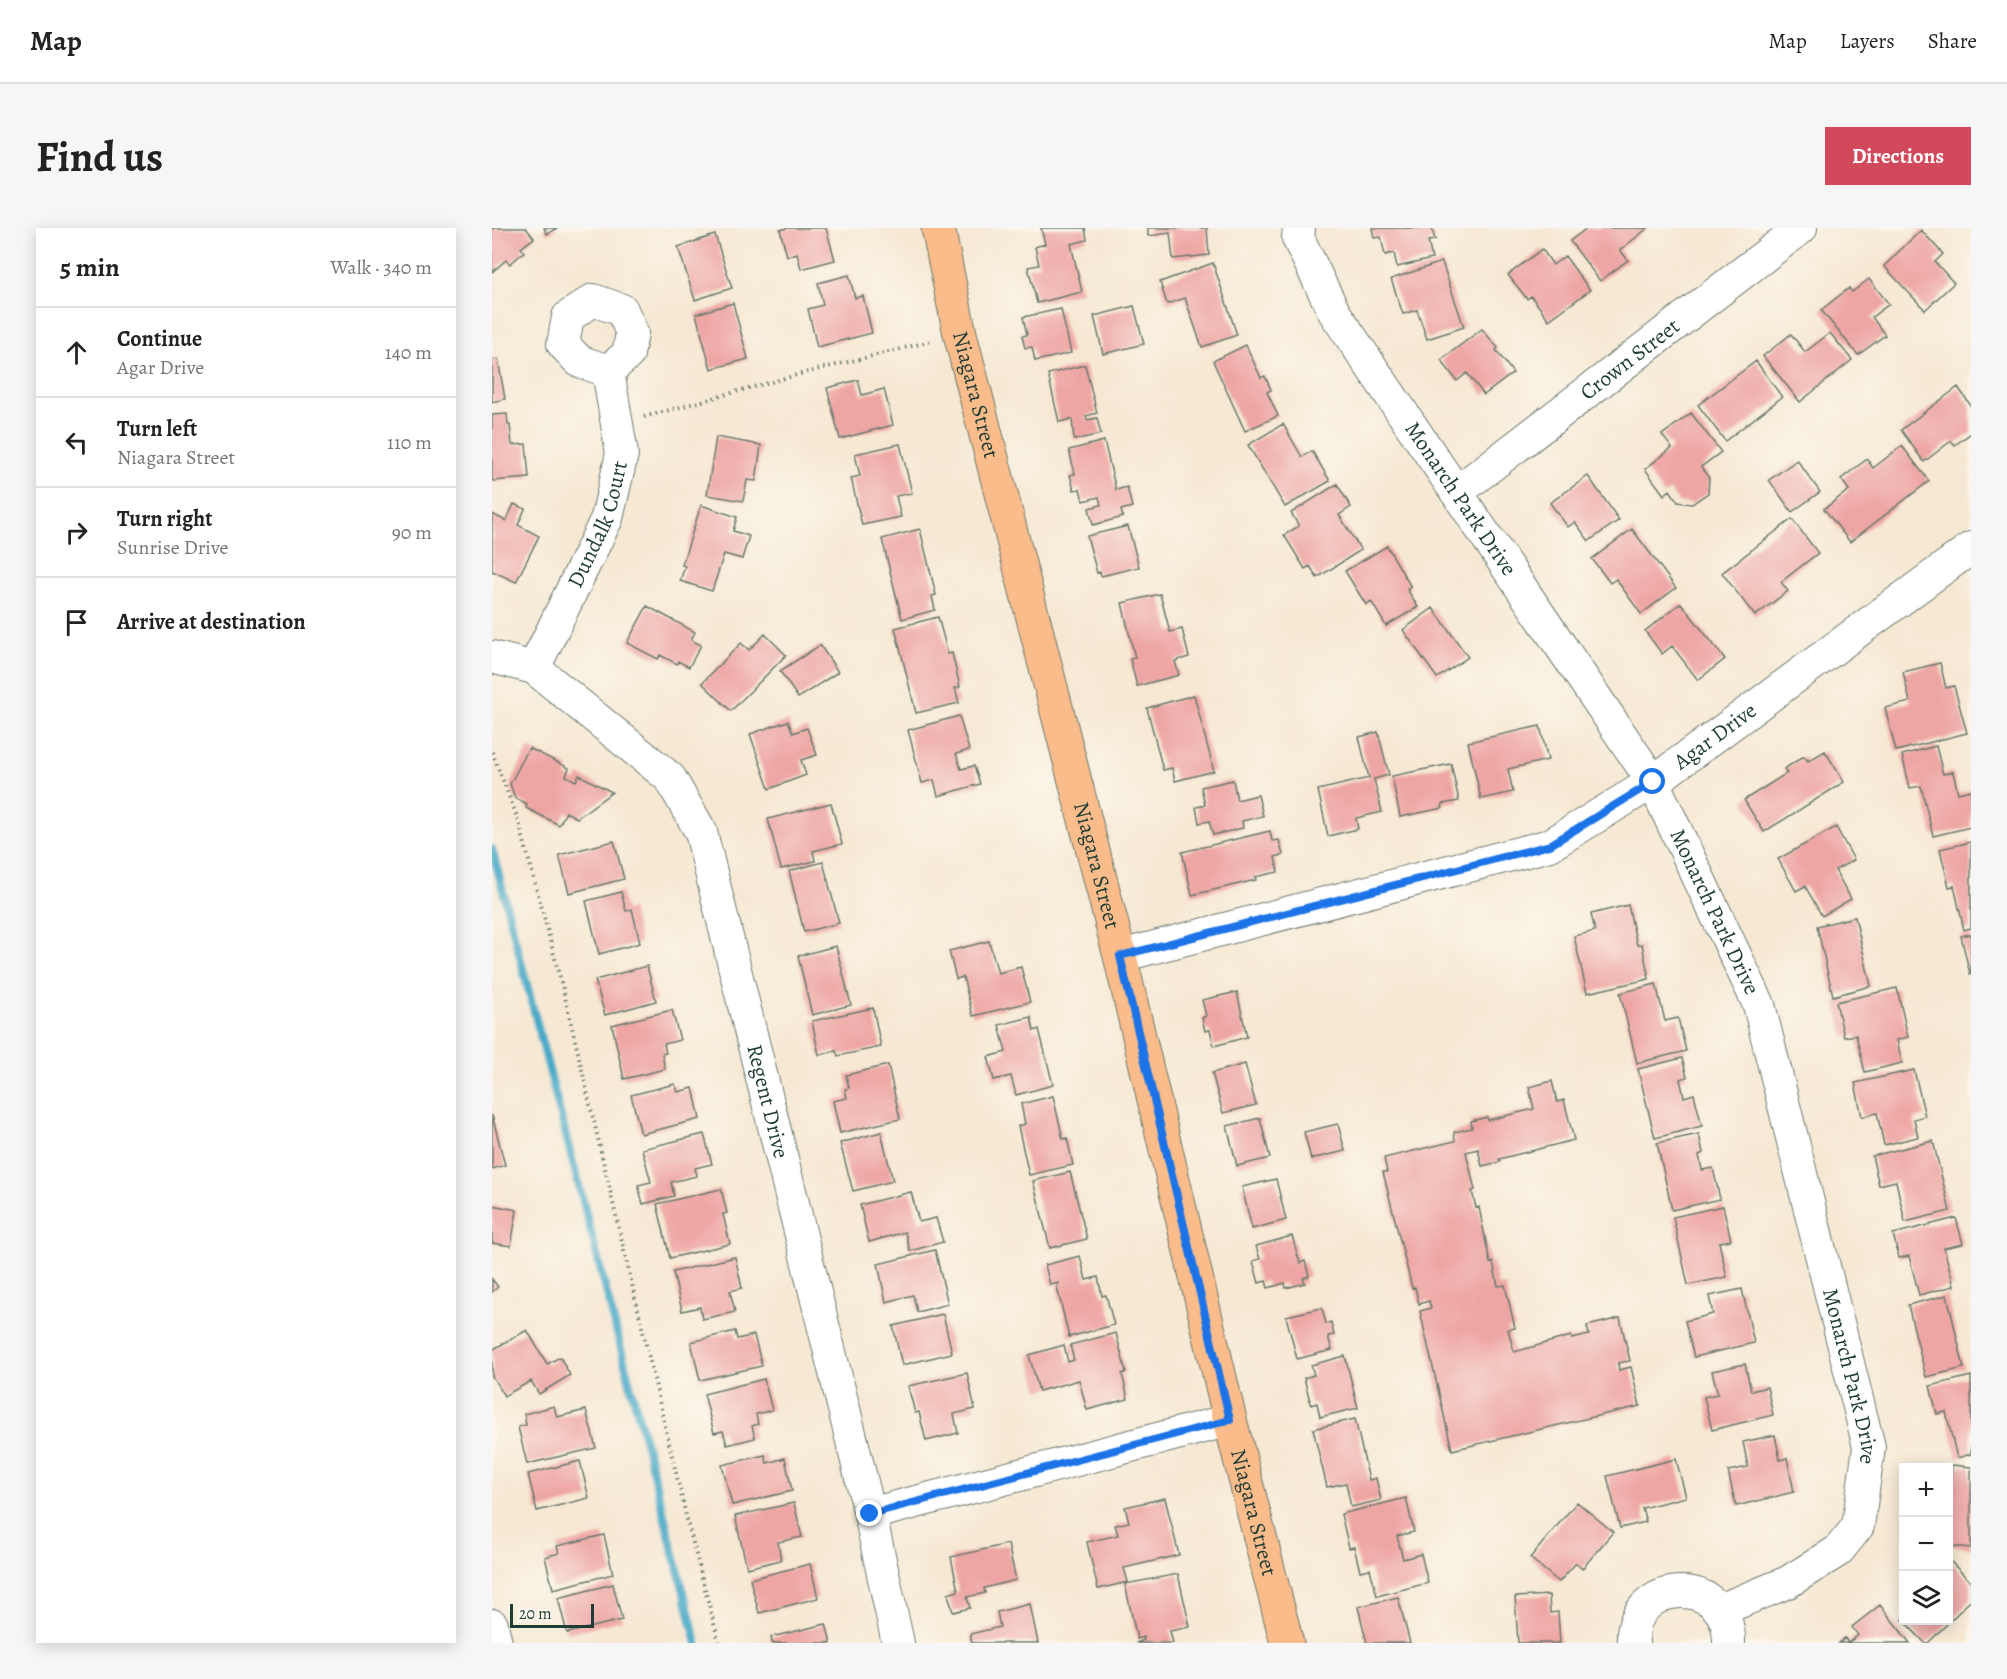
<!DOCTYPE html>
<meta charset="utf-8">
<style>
body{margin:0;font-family:Alegreya,serif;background:#f6f6f6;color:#222}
.controls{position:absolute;right:18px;bottom:18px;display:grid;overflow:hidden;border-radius:0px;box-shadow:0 3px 15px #0003}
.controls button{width:54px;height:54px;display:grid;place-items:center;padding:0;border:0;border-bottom:2px solid #e0e0e0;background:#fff;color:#222;font:30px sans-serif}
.scale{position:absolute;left:18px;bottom:15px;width:84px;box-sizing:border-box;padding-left:6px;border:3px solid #1f3d34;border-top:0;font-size:16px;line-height:21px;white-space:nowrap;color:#1f3d34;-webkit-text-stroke:4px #fbf7ec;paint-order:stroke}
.stop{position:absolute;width:18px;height:18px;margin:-14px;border:4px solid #1a73e8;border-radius:50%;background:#fff}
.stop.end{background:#1a73e8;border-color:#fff;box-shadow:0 2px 6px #0008}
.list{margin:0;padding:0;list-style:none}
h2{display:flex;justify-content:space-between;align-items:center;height:78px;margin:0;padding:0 24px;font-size:26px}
h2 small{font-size:20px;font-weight:400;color:#767676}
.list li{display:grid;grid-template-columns:39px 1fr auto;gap:18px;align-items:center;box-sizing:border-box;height:90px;padding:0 24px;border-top:2px solid #e0e0e0}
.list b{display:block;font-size:22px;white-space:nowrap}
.list p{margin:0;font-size:20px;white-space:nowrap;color:#767676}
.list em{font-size:20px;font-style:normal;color:#767676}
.icon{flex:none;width:33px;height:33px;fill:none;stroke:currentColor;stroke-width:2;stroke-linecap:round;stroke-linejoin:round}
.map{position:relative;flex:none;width:1479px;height:1415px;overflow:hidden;border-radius:0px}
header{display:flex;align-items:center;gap:36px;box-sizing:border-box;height:84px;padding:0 30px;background:#fff;border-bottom:2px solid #e0e0e0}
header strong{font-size:28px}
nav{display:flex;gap:33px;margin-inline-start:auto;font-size:21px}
.intro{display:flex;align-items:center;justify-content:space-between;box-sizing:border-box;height:144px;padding:0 36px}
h1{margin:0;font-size:42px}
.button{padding:15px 27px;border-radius:0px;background:#d1495b;color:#fff;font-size:21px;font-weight:700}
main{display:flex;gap:36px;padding:0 36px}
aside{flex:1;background:#fff;border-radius:0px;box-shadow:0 3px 15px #0003}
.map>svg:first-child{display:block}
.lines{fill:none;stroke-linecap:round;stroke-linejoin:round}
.stream{stroke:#49aac8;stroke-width:8}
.building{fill:#eea6a4}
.minor-casing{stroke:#6a796c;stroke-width:34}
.major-casing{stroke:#6a796c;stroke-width:35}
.path{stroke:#6a796c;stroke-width:4;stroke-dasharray:1.5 4.5;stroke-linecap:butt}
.minor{stroke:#fff;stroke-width:32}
.major{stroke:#fabc8b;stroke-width:33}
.route{stroke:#1a73e8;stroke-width:8}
.labels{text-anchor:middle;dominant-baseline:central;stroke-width:4.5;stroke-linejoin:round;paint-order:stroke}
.street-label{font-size:22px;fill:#1f3d34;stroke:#fbf7ec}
</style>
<header>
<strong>Map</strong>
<nav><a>Map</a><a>Layers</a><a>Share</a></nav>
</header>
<div class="intro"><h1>Find us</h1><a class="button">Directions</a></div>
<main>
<aside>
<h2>5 min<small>Walk · 340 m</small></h2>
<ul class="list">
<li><svg class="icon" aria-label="ahead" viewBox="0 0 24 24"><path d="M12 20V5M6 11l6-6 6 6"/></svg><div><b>Continue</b><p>Agar Drive</p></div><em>140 m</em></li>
<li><svg class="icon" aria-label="left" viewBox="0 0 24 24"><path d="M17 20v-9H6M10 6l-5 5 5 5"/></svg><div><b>Turn left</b><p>Niagara Street</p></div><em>110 m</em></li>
<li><svg class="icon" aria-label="right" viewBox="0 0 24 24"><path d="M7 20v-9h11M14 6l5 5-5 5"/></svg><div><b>Turn right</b><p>Sunrise Drive</p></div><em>90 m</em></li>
<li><svg class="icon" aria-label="arrive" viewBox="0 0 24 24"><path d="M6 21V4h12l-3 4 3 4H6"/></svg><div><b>Arrive at destination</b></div></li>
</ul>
</aside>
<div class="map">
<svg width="1479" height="1415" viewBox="0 0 1479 1415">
<rect width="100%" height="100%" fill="#fbf7ec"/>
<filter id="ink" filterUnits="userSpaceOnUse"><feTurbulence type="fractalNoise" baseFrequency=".0167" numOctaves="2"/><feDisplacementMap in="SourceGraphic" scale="12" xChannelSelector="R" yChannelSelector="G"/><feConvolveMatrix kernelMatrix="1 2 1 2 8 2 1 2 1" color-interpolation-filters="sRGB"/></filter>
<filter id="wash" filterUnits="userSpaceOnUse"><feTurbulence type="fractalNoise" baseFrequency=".008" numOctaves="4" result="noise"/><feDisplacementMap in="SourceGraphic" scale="24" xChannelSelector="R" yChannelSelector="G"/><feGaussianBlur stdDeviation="1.35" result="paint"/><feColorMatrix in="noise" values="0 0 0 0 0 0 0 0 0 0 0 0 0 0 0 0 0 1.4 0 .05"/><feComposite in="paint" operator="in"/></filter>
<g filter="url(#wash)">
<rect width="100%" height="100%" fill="#f6e8d3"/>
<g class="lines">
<!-- stream -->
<path class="stream" d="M0,621L205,1415"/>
</g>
<g id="blocks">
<!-- building -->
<path class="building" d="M0,0H34L42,10L29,20L32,24L18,36L14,32L0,44Z
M52,0H66L55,6Z
M295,0H334L343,32L309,41L305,25L295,28L288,2Z
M549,0H593L595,12L579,16L590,64L545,75L536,39L547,37L543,19L553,16Z
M656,0H715L717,27L681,31L678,5L656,8Z
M880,0H940L943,12L936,13L940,31L905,39L902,25L893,27L889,9L882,10Z
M1095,0H1156L1128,22L1136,32L1108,53L1078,13Z
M1429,2L1451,26L1443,34L1462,55L1433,82L1392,38Z
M223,7L240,60L203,72L186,19Z
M1050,21L1061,37L1073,28L1098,62L1057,92L1039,68L1035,71L1016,47Z
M950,34L972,99L935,111L925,82L911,86L899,51Z
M721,35L745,107L710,119L693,70L675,76L668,54Z
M357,47L363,70L371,68L380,105L325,119L316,81L331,77L326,55Z
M1377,51L1397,76L1380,89L1393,107L1366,127L1329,82L1357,60L1360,64Z
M241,75L256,131L219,141L204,86Z
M642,78L652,116L611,126L602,88Z
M569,81L579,125L543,133L540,119L533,120L530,108L535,107L531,89Z
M990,101L1006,120L1004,122L1021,145L992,167L975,145L965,153L949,132Z
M1338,105L1360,132L1308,174L1271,128L1299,106L1313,124Z
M754,117L769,150L773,148L779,162L775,164L786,188L753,203L721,133Z
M6,131L13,171L0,174V132Z
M1264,133L1290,169L1233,213L1206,177Z
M593,137L605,185L594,188L595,192L605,190L609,206L582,212L580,191L567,194L556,146Z
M366,152L370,167L392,161L401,197L348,211L335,160Z
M1466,159L1479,178V205L1463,217L1459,213L1432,234L1409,202Z
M1199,185L1229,224L1209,239L1217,250L1216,265L1200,276L1186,274L1178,262L1172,267L1153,241L1180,220L1170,207Z
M15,186L16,197H18L20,217L34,216L37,250L0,253V187Z
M791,196L810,229L820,223L838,253L793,279L756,217Z
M224,209L269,217L264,253L255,252L251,273L215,267Z
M612,213L624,262L635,259L640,279L629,282L631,289L601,297L597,280L609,277L607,269L591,273L588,261L582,262L578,247L583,246L577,222Z
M408,216L420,265L404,268L409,289L370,297L359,250L368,248L363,226Z
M1410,218L1437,253L1358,314L1332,281L1357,262L1349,251L1375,231L1381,240Z
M1305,232L1328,264L1300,284L1277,252Z
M1096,248L1127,292L1097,313L1083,294L1076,299L1058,275Z
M845,256L859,279L847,287L869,322L825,350L818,338L813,341L792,307L807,298L799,285Z
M22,276L33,281L26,297L47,308L24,354L0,343V286L14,293Z
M209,277L245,289L241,303L257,308L250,331L232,326L220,363L188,353L193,338L190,337Z
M1300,291L1326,325L1289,354L1296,363L1263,388L1230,345Z
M636,298L647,339L609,348L608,344L605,345L595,308Z
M428,301L444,367L440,368L443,382L410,391L390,311Z
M1140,301L1184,360L1149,386L1124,351L1118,355L1100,331Z
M895,318L919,359L915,361L926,379L894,398L879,373L874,377L853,343Z
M668,366L678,404L690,401L697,429L683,433L687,447L645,458L638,431L643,430L630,375Z
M1189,375L1233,431L1206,452L1180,418L1170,426L1153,403Z
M155,378L203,404L199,412L209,417L197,439L186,433L185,436L168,427L166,431L135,415Z
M941,380L976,429L945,450L911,402Z
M446,389L456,426L460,425L468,459L463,460L467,475L424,485L403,400Z
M273,406L294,427L239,483L210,455L249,415L257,422Z
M328,417L346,444L306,470L288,443Z
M1448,435L1454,460L1462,458L1475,505L1404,523L1393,480L1418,474L1411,444Z
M702,467L722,543L683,553L680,540L671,542L655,480Z
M467,488L477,522L464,526L469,541L482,538L488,556L446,568L442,552L430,555L416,502Z
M296,493L301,505L315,500L325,527L309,532L314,547L277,561L258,506Z
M1048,498L1056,532L1016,541L1021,564L989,571L976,514Z
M886,504L897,547L882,551L890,584L864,590L866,601L836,608L826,562L877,550L867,509Z
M1444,518L1451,546L1461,544L1466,565L1479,562V599L1441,608L1429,558L1418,560L1410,527Z
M37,520L77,540L74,548L84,553L87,547L120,564L85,590L74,584L67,597L34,580L35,576L23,570L18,556Z
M1333,523L1352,554L1272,604L1252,572L1295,545L1292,541L1312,528L1316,533Z
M959,536L967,573L950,576L951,580L908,589L900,548Z
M741,552L745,572L766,567L771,588L750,593L751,600L721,607L717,593L707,595L704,579L713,577L709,559Z
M339,575L350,616L321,623L323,633L289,641L276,591Z
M1344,599L1362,632L1343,642L1359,671L1330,688L1313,658L1304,663L1286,631Z
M778,603L780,613L787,612L791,627L783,629L786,644L763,649L764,652L700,667L690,624Z
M122,613L132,651L77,665L67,627Z
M1479,614V700L1472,702L1462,658L1457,659L1448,621Z
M331,634L347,695L312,704L297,643Z
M129,664L134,683L140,681L148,715L107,726L94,673Z
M1136,677L1145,717L1150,716L1157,751L1095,765L1082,708L1103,703L1099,686Z
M1363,689L1379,758L1341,768L1325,698Z
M1479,706V746H1478L1469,708Z
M497,713L506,745L529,739L538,774L481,788L471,749L464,751L457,723Z
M344,718L359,777L320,787L306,728Z
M155,738L164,773L113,787L103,752Z
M1164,756L1173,793L1186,790L1194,823L1145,835L1128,765Z
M1405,760L1416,809L1405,812L1410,835L1373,844L1364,807L1352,809L1344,774Z
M745,764L755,809L722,818L718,802L713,803L710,790L714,788L710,772Z
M381,780L389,819L346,828L344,823L327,827L320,793Z
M180,782L188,812L172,816L174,825L170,826L173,841L132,851L120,797Z
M539,789L542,803L547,801L561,857L524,867L519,848L502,852L496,829L514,824L507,797Z
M1190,830L1195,849L1188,851L1192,869L1202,866L1210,898L1163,910L1146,841Z
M753,836L764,877L731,885L720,845Z
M396,837L408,891L348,905L341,873L355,870L353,861L357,860L354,847Z
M1422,842L1433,888L1422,891L1426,909L1392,917L1385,885L1370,889L1363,855Z
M1060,853L1065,874L1072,872L1082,912L1007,931L1008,934L990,938L986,921L974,924L983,962L980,963L984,980L987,979L998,1035L1001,1034L1006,1058L1013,1057L1023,1100L1016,1101L1022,1124L1079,1108L1080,1111L1097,1107L1095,1098L1128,1090L1138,1133L1126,1135L1127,1142L1139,1139L1148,1178L960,1222L928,1083L939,1080L937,1073L927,1076L923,1059L920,1060L891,944H895L892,930L963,913L962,904L980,900L979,893L995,889L996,892L1042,881L1037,859Z
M183,856L186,864L201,860L208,891L149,906L139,867Z
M561,868L571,911L575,910L581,937L537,947L526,898L533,896L529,876Z
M0,887L13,937L0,941Z
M768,890L778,930L745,938L735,898Z
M846,896L853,923L819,931L812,904Z
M389,904L401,953L361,963L348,915Z
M212,906L220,936L203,940L205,948L179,954L182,968L151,976L146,957L159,954L150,921Z
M1207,906L1211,925L1207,927L1210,942L1221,940L1228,971L1180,982L1165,915Z
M1441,913L1458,983L1413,994L1404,953L1387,957L1380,928Z
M578,944L595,1011L558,1020L541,953Z
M784,951L794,992L760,1001L750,959Z
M229,961L235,985L231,986L238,1016L178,1030L165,976Z
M419,964L427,994L444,990L451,1014L418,1023L413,1004L377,1014L368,977Z
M0,977L25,982L19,1018L0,1015Z
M1231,978L1239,1012L1227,1014L1235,1049L1196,1057L1181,989Z
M1464,990L1471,1016L1452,1020L1462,1058L1427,1067L1417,1028L1407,1030L1401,1006Z
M800,1008L808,1035L813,1033L817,1048L811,1050L813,1055L794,1060L793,1055L776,1060L774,1053L767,1055L761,1033L768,1031L764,1018Z
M443,1022L456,1076L425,1084L421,1067L394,1074L386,1036Z
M588,1028L594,1052L606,1049L610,1068L614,1067L622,1097L577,1109L565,1059L567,1055L558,1057L553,1037Z
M243,1029L250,1060L238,1063L243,1084L210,1091L208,1079L190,1083L181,1044Z
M0,1051L6,1059L0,1064Z
M1250,1061L1262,1115L1202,1129L1193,1093L1221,1086L1217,1068Z
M1455,1067L1472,1140L1434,1149L1416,1077Z
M830,1080L834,1096L839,1094L842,1107L836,1108L840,1122L805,1131L794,1088Z
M451,1086L460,1125L410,1137L401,1098Z
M35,1102L55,1136L68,1129L78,1147L47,1166L39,1153L12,1168L0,1148V1122Z
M243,1103L245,1111L262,1107L270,1138L208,1152L199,1114Z
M624,1105L634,1144L630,1146L636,1171L595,1182L587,1152L547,1163L537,1127L572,1117L576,1134L582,1132L578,1117Z
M853,1128L866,1180L828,1189L825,1175L819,1177L812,1150L822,1147L819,1137Z
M1253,1136L1259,1163L1275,1159L1281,1187L1220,1202L1212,1169L1226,1166L1220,1143Z
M475,1145L483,1181L462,1186L466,1205L434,1213L427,1184L423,1185L416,1158Z
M1479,1148V1226L1465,1230L1454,1184L1445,1186L1438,1158Z
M272,1151L280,1182L264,1186L266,1196L260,1198L263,1210L235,1217L231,1203L222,1205L212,1166Z
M62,1178L65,1189L94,1182L104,1220L35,1236L26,1199L34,1197L32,1186Z
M863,1191L877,1252L884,1250L889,1272L859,1279L854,1255L835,1259L821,1201Z
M1283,1207L1288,1232L1295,1230L1302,1264L1244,1278L1236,1243L1256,1239L1251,1214Z
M273,1227L275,1235L293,1230L300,1263L240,1277L230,1237Z
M1184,1231L1194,1269L1150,1280L1154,1294L1128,1300L1115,1248Z
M88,1233L97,1270L45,1283L36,1246Z
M1460,1237L1479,1239V1320L1459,1318L1461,1298L1456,1297V1267Z
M673,1270L687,1327L632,1340L636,1354L606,1361L595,1314L626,1307L623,1297L637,1294L633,1279Z
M914,1270L922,1304L905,1308L911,1331L929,1326L936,1355L885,1368L878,1341L868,1343L862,1319L857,1320L849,1286Z
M1085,1274L1121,1304L1090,1341L1084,1335L1067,1354L1038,1330Z
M302,1275L310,1309L286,1314L289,1332L255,1340L243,1288Z
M112,1307L121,1346L61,1361L53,1329L67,1325L65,1318Z
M516,1316L524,1352L492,1360L493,1365L475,1369L478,1380L461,1384L456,1366L466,1363L459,1329Z
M1456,1331L1479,1354V1372L1436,1415H1433L1411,1392H1456Z
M318,1336L326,1370L267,1385L258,1351Z
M686,1346L698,1399L678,1403L681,1415H644L652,1412V1409L645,1411L633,1356Z
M121,1356L130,1392L75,1405L66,1370Z
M1057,1367L1058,1385L1066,1384L1068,1415H1026L1023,1369Z
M906,1369L918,1415H875L866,1379Z
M538,1376L546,1415H480L478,1406L508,1399L505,1384Z
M1388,1377L1418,1415H1347L1353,1410L1356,1415L1366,1407L1360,1399Z
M334,1396L339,1415H280L279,1409Z"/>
</g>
</g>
<g filter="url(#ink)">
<use href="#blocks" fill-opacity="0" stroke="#6a796c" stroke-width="1.5"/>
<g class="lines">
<!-- minor casing -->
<g class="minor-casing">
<g id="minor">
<path id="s1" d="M807,0L806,10L842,84L1161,554L1267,777L1377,1219L1366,1298L1346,1323L1296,1354L1228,1382"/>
<path id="s2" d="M965,264L1309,0"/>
<path id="s3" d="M0,429L42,440L178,550L209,604L378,1286L406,1415"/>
<path id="s4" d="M42,440L115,290L130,226L116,143L136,126L140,105L130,82L101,72L76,89L71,116L87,133L116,143"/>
<path id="s5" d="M628,728L1058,617L1161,554L1479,320"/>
<path d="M378,1286L738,1192"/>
<path d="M0,1397L4,1415"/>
<path d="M1141,1415C1137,1349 1239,1345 1237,1415"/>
</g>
</g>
<!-- major casing -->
<g class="major-casing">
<g id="major">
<path id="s6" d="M446,0L468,106L628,728L738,1192L795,1415"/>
</g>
</g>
<!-- path -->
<path class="path" d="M152,189L312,145L440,113
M0,524L27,594L72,765L195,1292L227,1415"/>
<!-- minor -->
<use href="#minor" class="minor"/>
<!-- major -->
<use href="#major" class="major"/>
</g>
</g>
<g class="lines" filter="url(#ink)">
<!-- route -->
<path class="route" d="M378,1286L738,1192L628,728L1058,617L1161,554"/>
</g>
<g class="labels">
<!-- street labels -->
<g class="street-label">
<text stroke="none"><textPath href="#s2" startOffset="218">Crown Street</textPath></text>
<text stroke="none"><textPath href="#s6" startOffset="171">Niagara Street</textPath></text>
<text stroke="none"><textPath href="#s1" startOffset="318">Monarch Park Drive</textPath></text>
<text stroke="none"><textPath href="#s4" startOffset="158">Dundalk Court</textPath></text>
<text stroke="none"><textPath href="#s5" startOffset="642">Agar Drive</textPath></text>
<text stroke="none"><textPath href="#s6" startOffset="657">Niagara Street</textPath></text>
<text stroke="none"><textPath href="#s1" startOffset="804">Monarch Park Drive</textPath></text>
<text stroke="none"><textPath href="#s3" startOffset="558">Regent Drive</textPath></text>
<text stroke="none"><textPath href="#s1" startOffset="1290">Monarch Park Drive</textPath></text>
<text stroke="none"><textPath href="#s6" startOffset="1323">Niagara Street</textPath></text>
</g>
</g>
</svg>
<div class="controls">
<button>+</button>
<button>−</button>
<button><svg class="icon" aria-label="layers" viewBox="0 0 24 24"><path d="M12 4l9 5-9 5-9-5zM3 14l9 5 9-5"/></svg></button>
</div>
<div class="scale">20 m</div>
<div class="stop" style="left:1161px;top:554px"></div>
<div class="stop end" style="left:378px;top:1286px"></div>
</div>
</main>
